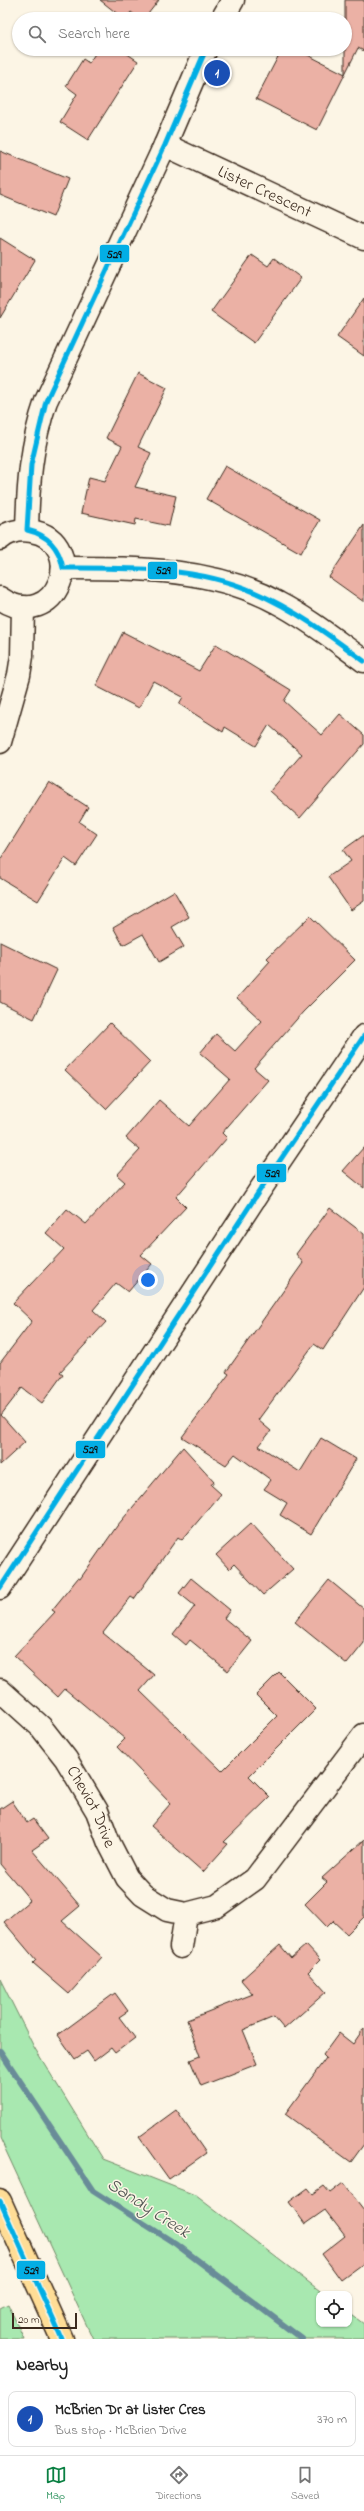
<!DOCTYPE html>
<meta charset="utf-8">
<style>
body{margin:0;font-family:"Indie Flower",sans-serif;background:#f2f2f2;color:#222}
.controls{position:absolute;right:12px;bottom:12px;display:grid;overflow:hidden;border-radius:8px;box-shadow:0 1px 3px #0004}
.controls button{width:36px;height:36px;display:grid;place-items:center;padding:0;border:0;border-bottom:1px solid #e0e0e0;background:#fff;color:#222;font:20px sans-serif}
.scale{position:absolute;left:12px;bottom:10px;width:65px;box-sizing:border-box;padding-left:4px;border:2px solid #3b2a1e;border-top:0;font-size:11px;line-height:14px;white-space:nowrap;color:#3b2a1e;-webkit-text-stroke:3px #fcf5e5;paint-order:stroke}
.you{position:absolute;left:148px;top:1280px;width:14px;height:14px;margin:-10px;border:3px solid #fff;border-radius:50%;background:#1a73e8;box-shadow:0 0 0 6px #1a73e833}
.badge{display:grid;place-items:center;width:26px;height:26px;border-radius:50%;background:#0b8043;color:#fff;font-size:13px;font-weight:700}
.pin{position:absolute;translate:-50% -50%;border:2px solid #fff;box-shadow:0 1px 4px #0006}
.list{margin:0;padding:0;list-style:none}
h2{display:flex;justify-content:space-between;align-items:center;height:52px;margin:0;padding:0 16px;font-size:17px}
h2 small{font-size:13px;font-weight:400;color:#767676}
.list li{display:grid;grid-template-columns:26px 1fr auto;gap:12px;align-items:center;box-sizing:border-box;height:56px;margin:0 8px 8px;padding:0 8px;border:1px solid #e0e0e0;border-radius:8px}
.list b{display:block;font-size:15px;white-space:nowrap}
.list p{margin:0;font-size:13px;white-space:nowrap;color:#767676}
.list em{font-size:13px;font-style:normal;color:#767676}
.icon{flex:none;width:22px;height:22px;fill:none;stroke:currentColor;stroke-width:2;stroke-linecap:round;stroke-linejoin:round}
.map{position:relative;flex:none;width:364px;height:2339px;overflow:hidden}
.search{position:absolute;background:#fff;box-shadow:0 1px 3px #0004;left:12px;right:12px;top:12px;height:44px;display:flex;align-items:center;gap:10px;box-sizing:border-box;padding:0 14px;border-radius:22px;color:#767676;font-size:15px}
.sheet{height:116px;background:#fff}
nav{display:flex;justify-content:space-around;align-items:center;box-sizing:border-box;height:56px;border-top:1px solid #e0e0e0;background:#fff;font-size:11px;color:#767676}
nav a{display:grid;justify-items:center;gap:2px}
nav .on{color:#0b8043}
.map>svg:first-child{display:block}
.green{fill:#a8e8b0;stroke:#728967}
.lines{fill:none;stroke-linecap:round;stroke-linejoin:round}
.stream{stroke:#698c98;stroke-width:6}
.building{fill:#ebb1a5;stroke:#3b2a1e}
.minor-casing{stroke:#3b2a1e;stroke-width:25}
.major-casing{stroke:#3b2a1e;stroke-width:25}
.minor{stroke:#fcf5e5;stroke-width:22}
.major{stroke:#ffdd96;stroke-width:22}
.bus-1-casing{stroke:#fcf5e5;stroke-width:8}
.bus-1{stroke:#03aee5;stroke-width:5}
.labels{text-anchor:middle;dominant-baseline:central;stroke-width:3;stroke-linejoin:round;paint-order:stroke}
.street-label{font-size:17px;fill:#3b2a1e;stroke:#fcf5e5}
.water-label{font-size:18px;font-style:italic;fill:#4e5351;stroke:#fcf5e5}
.line-badge{stroke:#fcf5e5;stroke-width:1.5}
.pale-badge-label{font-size:11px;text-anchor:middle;font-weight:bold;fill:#111}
</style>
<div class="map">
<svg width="364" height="2339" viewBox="0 0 364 2339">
<rect width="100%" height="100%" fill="#fcf5e5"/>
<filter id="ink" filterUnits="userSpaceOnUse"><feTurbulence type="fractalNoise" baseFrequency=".025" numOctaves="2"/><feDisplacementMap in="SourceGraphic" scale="8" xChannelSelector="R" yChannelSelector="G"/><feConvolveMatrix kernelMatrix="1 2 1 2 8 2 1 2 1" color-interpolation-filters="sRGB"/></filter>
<g filter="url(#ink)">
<!-- green -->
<path class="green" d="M0,1979L34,2047L103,2159L195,2195L324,2294H319V2324H349V2313L364,2324V2339H93L0,2138Z
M8,2304L24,2339H0V2308Z"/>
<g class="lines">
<!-- stream -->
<path class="stream" d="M0,2051L93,2191L176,2244L302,2339"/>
</g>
<!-- building -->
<path class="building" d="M100,0H159L144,19H140L131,12L124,19Z
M345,0H364V51L358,48L345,74Z
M98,49H120L138,61L88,140L60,122L77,94L66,86L83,59L89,63Z
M282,49H296L345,74L317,130L256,99Z
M0,151L68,179L53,217L0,195Z
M0,238L35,260L0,318Z
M252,255L268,266L274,258L301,278L254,343L211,312Z
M364,298V356L337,337Z
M138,373L167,388L138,447L151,453L135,487L176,496L169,526L136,519L135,525L81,513L89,477L105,481L122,446L106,438Z
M225,466L320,520L301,553L206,499Z
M364,525V602L329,577Z
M123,632L199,671L216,644L291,690L284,701L322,735L340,714L364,735V744L300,818L270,791L302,754L269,725L256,746L225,727L223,732L179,704L183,697L153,681L139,708L96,686Z
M49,782L88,807L79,822L97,834L76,866L65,858L38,901L0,878V860Z
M364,835V901L351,910L328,877L351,861L343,850Z
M174,891L189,917L172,927L184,947L159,962L143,934L123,945L113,927Z
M310,916L355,960L303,1012L254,1068L268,1080L222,1133L227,1138L176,1197L186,1207L141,1255L152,1264L128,1292L116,1283L93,1310L106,1322L60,1372L63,1374L42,1403L22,1388L1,1415L25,1442L0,1465V1363L32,1321L13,1303L64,1249L46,1233L67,1209L86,1224L125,1182L117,1175L140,1150L126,1138L159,1100L189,1126L230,1079L200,1053L216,1034L235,1051L262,1021L237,998L270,961L267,958Z
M0,942L57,970L34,1019L0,1002Z
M110,1023L150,1062L106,1109L65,1070Z
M364,1147V1188L343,1171Z
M330,1208L364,1234V1287L323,1350L314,1344L258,1420L271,1431L259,1446L300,1472L321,1438L356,1459L311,1534L280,1515L287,1503L264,1489L271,1480L235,1454L226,1465L182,1437L229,1374L226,1372L303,1263L296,1254Z
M183,1447L214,1481L211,1485L221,1494L182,1540L178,1537L134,1599L131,1597L103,1633L154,1675L140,1691L222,1771L277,1716L256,1695L279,1672L316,1709L249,1776L270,1797L224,1842L228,1844L203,1872L151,1826L171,1803L117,1747L125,1739L65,1689L58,1697L14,1656L55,1612L52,1610L78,1578L80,1579L117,1526Z
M251,1523L293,1569L263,1595L234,1564L229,1569L216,1555Z
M191,1578L230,1610L224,1618L252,1641L228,1671L190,1640L186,1645L173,1634L195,1606L179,1593Z
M329,1580L364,1609V1643L347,1664L295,1622Z
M12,1801L27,1823L33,1819L48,1839L32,1850L80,1906L62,1921L102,1957L69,1994L33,1963L36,1960L4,1922L30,1900L0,1864V1809Z
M364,1840V1917L347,1934L333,1921L327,1927L305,1904L327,1882L322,1878Z
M280,1945L291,1958L306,1945L320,1960L308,1972L326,1992L284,2029L274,2017L243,2030L257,2064L201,2086L190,2060L200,2056L187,2020L253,1994L241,1980Z
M115,1993L128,2011L119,2017L135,2038L115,2053L111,2048L94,2061L87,2051L75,2059L58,2035Z
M364,2028V2144L351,2162L285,2114L326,2058L323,2055L339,2033L353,2044Z
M176,2110L206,2153L169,2179L139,2137Z
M343,2183L364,2210V2263L341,2280L322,2254L345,2236L325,2210L305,2224L289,2202L308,2188L313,2194L324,2186L330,2193Z"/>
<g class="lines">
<!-- minor casing -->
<g class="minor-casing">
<g id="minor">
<path d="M222,19L233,0"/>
<path id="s1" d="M165,145L364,238"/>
<path d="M27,530C28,486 31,444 46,401L165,145L206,49"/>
<path d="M0,539C8,532 20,529 31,531C91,541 57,637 0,598"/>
<path d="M63,568C135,568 213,567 278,603C309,619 336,641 364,661"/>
<path d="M0,742L19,675L22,656L23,607"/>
<path d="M0,1588L258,1193L364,1036"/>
<path id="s2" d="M0,1690L41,1727L66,1759L97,1811L109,1843L127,1878L143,1895L167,1910L186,1914L217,1906L255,1879L364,1735"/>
<path d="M181,1947L186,1914"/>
</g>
</g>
<!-- major casing -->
<g class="major-casing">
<path id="major" d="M0,2201L62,2339"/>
</g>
<!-- minor -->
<use href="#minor" class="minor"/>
<!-- major -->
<use href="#major" class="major"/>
<!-- bus-1 casing -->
<g class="bus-1-casing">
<path id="bus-1" d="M206,49L165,145L46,401L31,465L27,530C48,535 59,547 63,568C126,568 195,566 254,592C294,609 329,635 364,661
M0,1588L258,1193L364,1036
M0,2201L62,2339"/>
</g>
<!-- bus-1 -->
<use href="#bus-1" class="bus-1"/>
</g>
</g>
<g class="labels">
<!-- street labels -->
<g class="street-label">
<text stroke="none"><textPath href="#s1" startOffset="110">Lister Crescent</textPath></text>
<text stroke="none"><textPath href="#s2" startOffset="150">Cheviot Drive</textPath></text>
</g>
<!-- water labels -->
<g class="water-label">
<text transform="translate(148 2209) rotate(33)">Sandy Creek</text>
</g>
</g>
<g class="line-badge">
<rect x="99" y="244" width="31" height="19" rx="4" fill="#03aee5"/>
<rect x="147" y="561" width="31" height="19" rx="4" fill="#03aee5"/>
<rect x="256" y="1163" width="31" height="20" rx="4" fill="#03aee5"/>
<rect x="75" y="1440" width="31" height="19" rx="4" fill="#03aee5"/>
<rect x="16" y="2260" width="30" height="20" rx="4" fill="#03aee5"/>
</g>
<g class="pale-badge-label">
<text x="114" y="258">529</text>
<text x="163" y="574">529</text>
<text x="272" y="1177">529</text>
<text x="90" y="1453">529</text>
<text x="31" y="2274">529</text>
</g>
</svg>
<div class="controls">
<button><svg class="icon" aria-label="locate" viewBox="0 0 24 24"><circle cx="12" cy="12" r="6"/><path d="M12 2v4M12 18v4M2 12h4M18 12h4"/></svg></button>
</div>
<div class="scale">20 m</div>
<div class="you"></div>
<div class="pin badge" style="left:217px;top:73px;background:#1a4fb4">1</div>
<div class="search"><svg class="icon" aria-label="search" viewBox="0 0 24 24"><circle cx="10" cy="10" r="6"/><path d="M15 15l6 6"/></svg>Search here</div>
</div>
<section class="sheet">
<h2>Nearby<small></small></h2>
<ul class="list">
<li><span class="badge" style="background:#1a4fb4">1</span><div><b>McBrien Dr at Lister Cres</b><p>Bus stop · McBrien Drive</p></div><em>370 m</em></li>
</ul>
</section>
<nav>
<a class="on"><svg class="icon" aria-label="map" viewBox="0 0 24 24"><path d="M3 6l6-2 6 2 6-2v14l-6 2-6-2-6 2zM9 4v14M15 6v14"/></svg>Map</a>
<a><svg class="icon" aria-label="directions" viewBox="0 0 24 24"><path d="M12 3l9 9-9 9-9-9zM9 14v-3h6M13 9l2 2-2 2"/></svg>Directions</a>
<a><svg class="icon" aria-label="saved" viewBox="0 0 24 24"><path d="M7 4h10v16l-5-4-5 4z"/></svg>Saved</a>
</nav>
